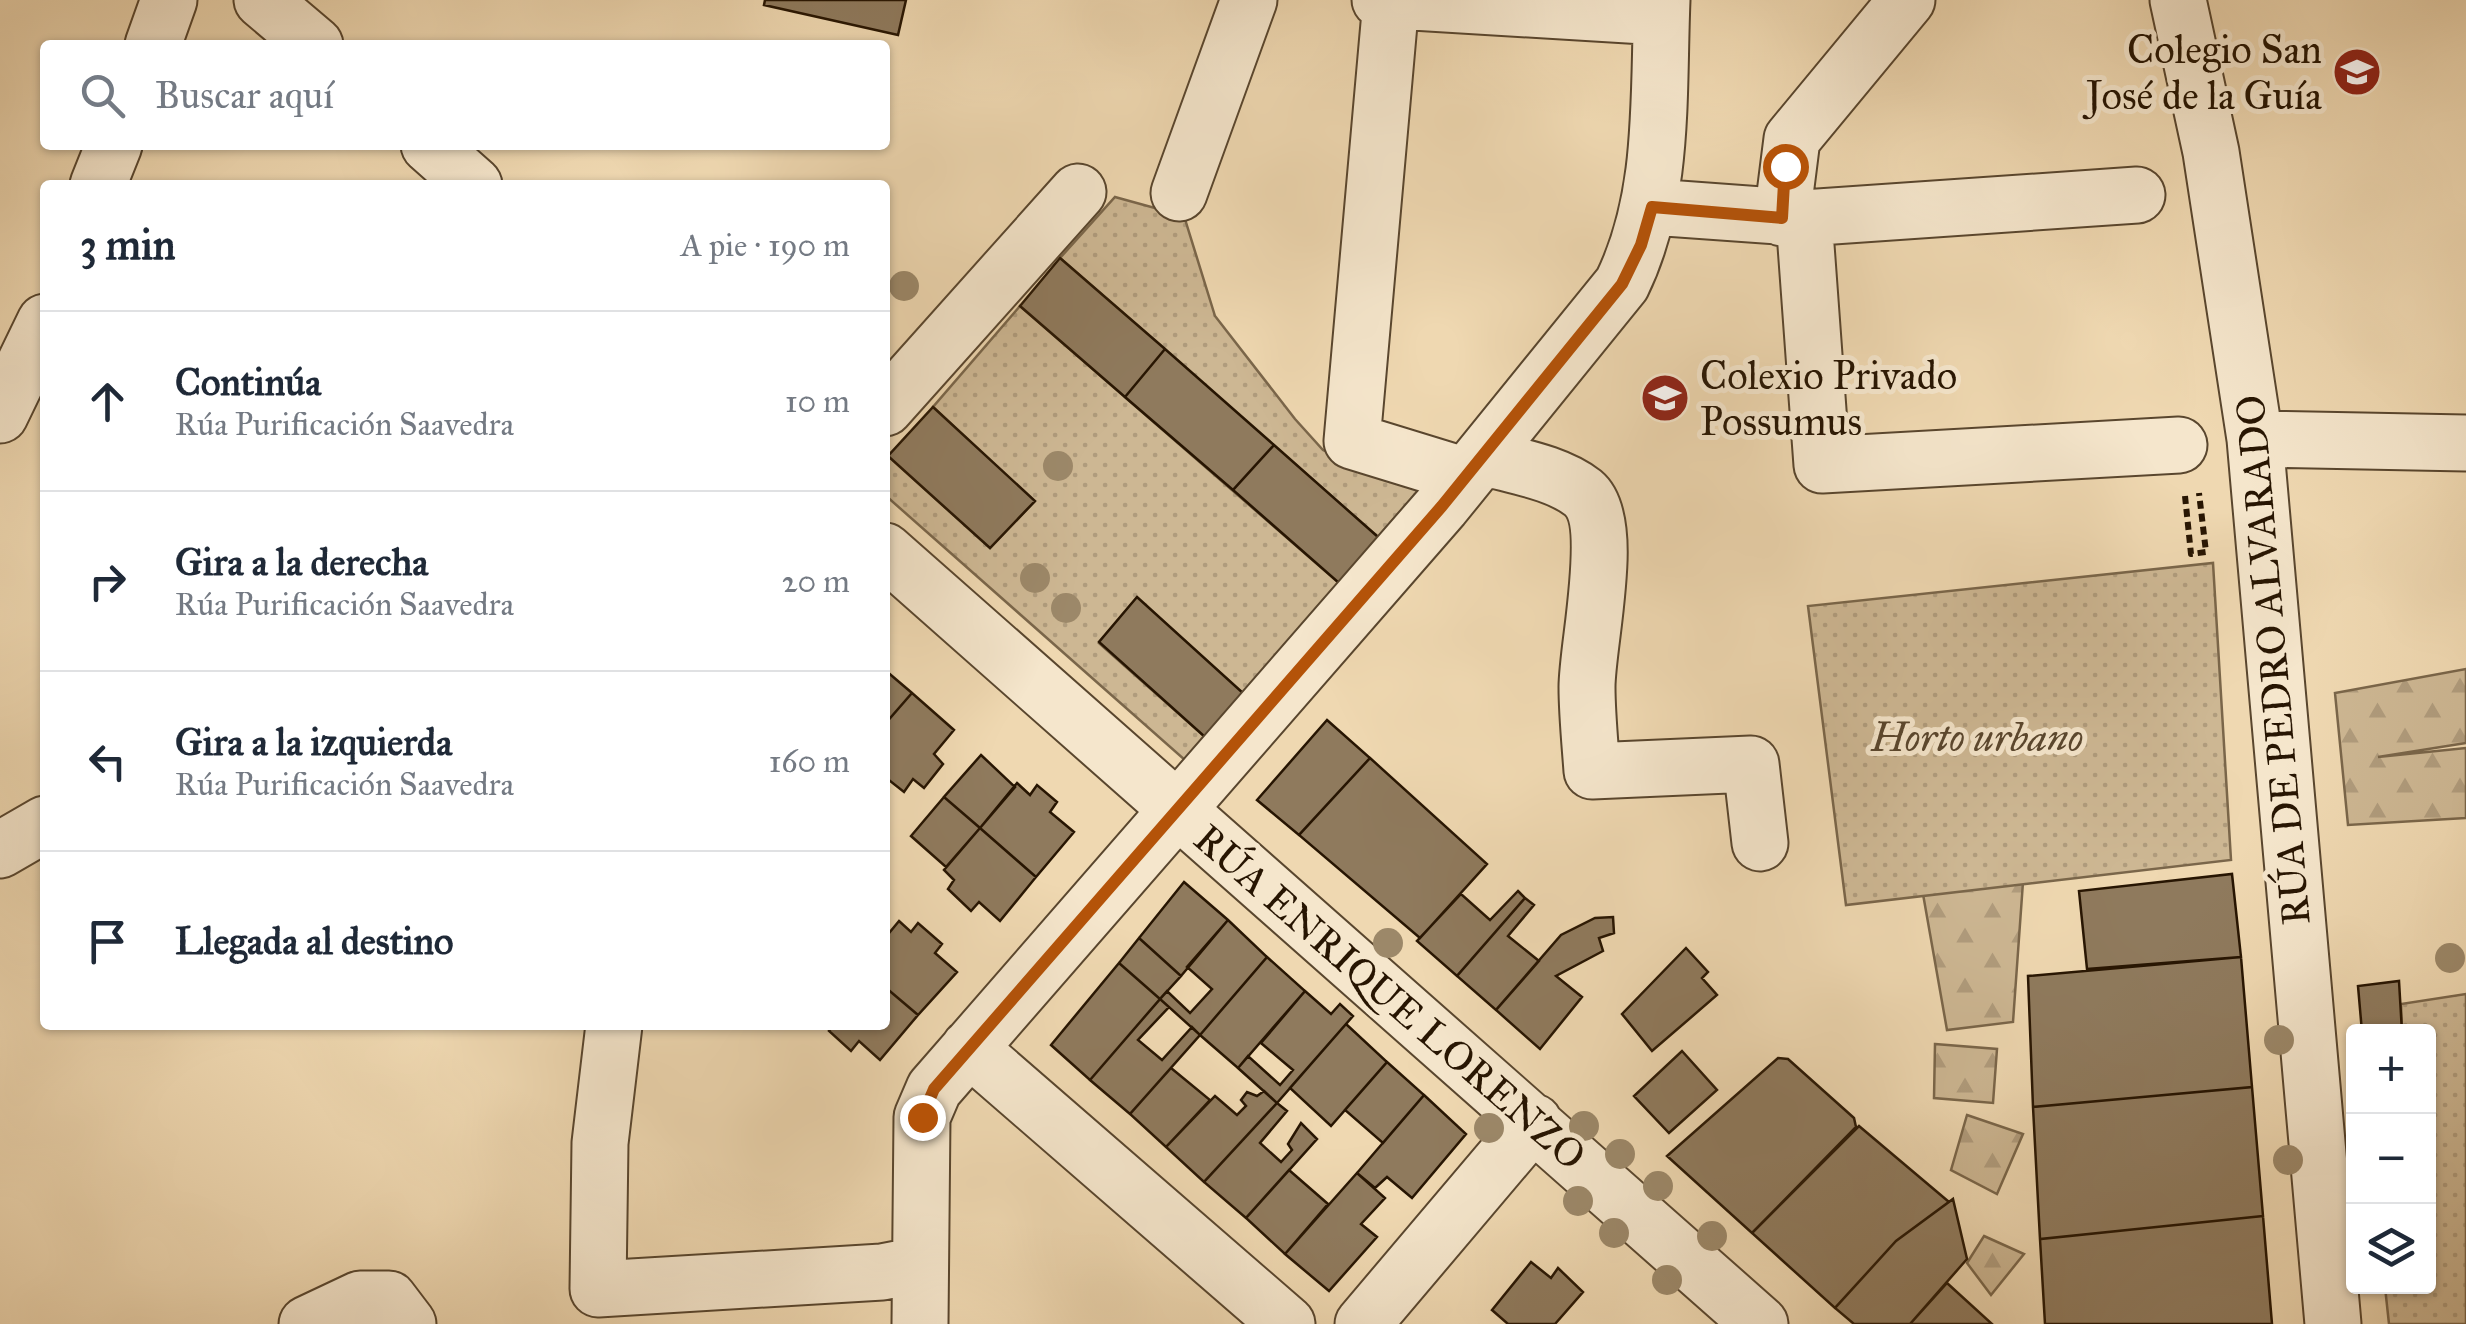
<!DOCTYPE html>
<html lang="es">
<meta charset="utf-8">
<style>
body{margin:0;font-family:"IM FELL Great Primer",serif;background:#f6f6f7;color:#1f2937}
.controls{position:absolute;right:30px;bottom:30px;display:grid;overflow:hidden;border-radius:10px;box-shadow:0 2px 8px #0004}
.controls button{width:90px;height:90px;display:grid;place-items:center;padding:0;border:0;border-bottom:2px solid #e0e1e3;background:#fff;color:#1f2937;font:50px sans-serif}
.stop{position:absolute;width:30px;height:30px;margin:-22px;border:8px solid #b45309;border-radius:50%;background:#fff}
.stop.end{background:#b45309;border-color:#fff;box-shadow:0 2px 10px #0008}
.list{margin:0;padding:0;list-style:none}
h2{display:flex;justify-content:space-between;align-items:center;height:130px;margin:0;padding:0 40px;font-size:42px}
h2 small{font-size:32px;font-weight:400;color:#747a83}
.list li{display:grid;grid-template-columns:65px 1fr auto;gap:30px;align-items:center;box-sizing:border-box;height:180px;padding:0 40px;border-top:2px solid #e0e1e3}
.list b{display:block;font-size:38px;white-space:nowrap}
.list p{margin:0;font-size:32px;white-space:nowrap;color:#747a83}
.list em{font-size:32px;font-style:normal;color:#747a83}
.icon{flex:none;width:55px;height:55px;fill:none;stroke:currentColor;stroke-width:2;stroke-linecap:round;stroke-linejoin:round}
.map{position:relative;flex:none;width:2466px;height:1324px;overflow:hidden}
.search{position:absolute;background:#fff;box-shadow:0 2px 8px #0004;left:40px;top:40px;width:850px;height:110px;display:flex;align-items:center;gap:25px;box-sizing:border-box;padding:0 35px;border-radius:10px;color:#747a83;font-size:38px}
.panel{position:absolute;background:#fff;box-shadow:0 2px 8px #0004;left:40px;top:180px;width:850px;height:850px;border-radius:10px}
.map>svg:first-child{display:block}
.forest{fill:url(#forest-firs);stroke:#7a664a;stroke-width:2.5}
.park{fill:url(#park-dots);stroke:#7a664a;stroke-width:2.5}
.building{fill:#8f7a5d;stroke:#271502;stroke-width:2.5}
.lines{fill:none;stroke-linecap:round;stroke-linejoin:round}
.minor-casing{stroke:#59462e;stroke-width:59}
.path{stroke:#271502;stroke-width:6;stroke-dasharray:8 5;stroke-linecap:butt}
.minor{stroke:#f5e6cc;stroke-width:55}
.tree{fill:#9c8869}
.route{stroke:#b45309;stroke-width:12}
.labels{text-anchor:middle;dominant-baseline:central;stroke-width:10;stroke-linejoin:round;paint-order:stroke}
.poi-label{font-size:40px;fill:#271502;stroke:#f5e6cc;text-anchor:end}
.street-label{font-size:40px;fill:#271502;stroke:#f5e6cc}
.park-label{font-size:40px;font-style:italic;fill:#59462e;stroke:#f5e6cc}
</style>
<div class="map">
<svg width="2466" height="1324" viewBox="0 0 2466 1324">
<defs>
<pattern id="forest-firs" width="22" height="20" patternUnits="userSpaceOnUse" patternTransform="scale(2.5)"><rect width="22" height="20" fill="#cdb793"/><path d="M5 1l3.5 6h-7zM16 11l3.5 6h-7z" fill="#b09c7d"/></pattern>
<pattern id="park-dots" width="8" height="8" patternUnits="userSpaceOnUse" patternTransform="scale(2.5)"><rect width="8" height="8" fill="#cdb793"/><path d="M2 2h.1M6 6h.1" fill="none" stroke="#b09c7d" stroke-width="1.8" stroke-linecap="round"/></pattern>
</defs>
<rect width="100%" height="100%" fill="#efd8b1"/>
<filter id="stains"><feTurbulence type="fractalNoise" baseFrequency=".002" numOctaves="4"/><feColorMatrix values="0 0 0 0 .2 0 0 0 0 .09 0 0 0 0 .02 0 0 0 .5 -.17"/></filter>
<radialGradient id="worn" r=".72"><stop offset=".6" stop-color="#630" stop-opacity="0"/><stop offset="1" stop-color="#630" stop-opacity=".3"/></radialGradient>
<!-- forest -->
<path class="forest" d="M2466,669V743L2378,757L2466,748V818L2348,825L2335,693Z
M2023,882L2013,1022L1947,1030L1923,894Z
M1935,1044L1997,1049L1993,1103L1934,1098Z
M1967,1115L2023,1134L1997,1194L1951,1170Z
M1984,1236L2024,1254L1991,1295L1967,1263Z"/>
<!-- park -->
<path class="park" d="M1115,197L1184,216L1215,316L1295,419L1323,450L1377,476L1420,489L1378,537L1060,258Z
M1020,306L1339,583L1244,694L1137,598L1099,643L1205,737L1186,761L885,495L888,456L990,548L1034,502L933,407Z
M2213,563L2231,860L1846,905L1808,606Z
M2466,994V1324H2389L2385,1287L2428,1286V1032L2402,1031L2401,1004Z"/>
<!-- building -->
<path class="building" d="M765,0H906L898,35L764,5Z
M1060,258L1165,349L1125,397L1020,306Z
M1165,349L1274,445L1233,490L1125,397Z
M933,407L1035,501L990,548L888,456Z
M1274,445L1378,537L1339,583L1233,490Z
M1137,597L1244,694L1205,737L1099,642Z
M885,670L912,693L885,724Z
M912,693L954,730L934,754L943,764L924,788L913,779L904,792L885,777V724Z
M1327,720L1370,758L1299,835L1257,800Z
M981,755L1015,787L980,828L944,797Z
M1370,758L1487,864L1420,938L1299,835Z
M1017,783L1030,795L1037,785L1057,802L1050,812L1074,832L1036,877L980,828Z
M944,797L980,828L946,867L911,836Z
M980,828L1036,877L1000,921L979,902L971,911L948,889L954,880L944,870Z
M2232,874L2241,957L2087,969L2079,891Z
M1184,882L1228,920L1181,976L1139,938Z
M1518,891L1525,898L1457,976L1417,941L1461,894L1490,920Z
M1525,898L1534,905L1508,936L1539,961L1496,1010L1457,976Z
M1613,917L1614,933L1599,938L1603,951L1556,976L1582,997L1540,1049L1496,1010L1561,935L1595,918Z
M1228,920L1267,957L1200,1035L1160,999L1167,991L1190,1013L1212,989L1187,967Z
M899,921L911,932L918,923L942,944L935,953L957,972L918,1015L885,987V938Z
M1139,938L1181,976L1160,999L1119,963Z
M1686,948L1708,972L1702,978L1717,995L1652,1051L1622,1014Z
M1267,957L1305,991L1238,1068L1200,1035Z
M2241,957L2252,1087L2033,1107L2028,976Z
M1119,963L1160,999L1090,1080L1051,1045Z
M2399,981L2402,1032H2362L2358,986Z
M885,987L918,1015L880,1060L859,1041L851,1051L829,1031L834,1025H885Z
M1305,991L1331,1014L1340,1004L1353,1016L1277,1103L1238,1068L1248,1056L1280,1085L1293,1070L1261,1043Z
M1160,999L1169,1007L1138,1040L1162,1060L1192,1027L1200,1035L1130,1114L1090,1080Z
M1346,1024L1387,1062L1331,1126L1290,1088Z
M1682,1051L1717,1090L1669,1133L1634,1096Z
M1778,1058L1788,1059L1854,1118L1856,1127L1752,1233L1667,1156Z
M1387,1062L1424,1095L1383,1143L1345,1110Z
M1171,1068L1210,1100L1166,1147L1130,1114Z
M2252,1087L2263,1216L2040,1239L2033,1107Z
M1264,1091L1277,1103L1204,1182L1166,1147L1215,1096L1237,1115L1246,1106L1241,1100L1247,1092L1257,1096Z
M1424,1095L1466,1134L1412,1198L1387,1177L1375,1188L1357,1173Z
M1277,1103L1287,1111L1260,1143L1281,1162L1292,1150L1288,1144L1301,1123L1317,1139L1246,1218L1204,1182Z
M1859,1126L1949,1202L1896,1241L1835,1308L1752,1233Z
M1289,1170L1328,1204L1285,1254L1246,1218Z
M1357,1173L1385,1198L1361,1224L1377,1237L1329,1291L1285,1254Z
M1953,1199L1967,1259L1910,1324H1854L1835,1308L1896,1241Z
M2263,1216L2272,1324H2045L2040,1239Z
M1531,1262L1551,1278L1558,1268L1583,1292L1555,1324H1508L1492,1310Z
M1947,1283L1992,1324H1910Z"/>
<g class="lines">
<!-- minor casing -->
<g class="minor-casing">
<path id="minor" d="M262,0L315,45
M1380,0L1661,17
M2178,0L2211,152L2255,439L2333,1324
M1391,1L1352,441L1466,476
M153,45L169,0
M429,145L474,185
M98,185L114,145
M1179,193L1249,0
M1652,207L1804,218L2137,195
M1782,218L1792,139L1907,0
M1804,218L1822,465L2179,445
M885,408L1078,192
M0,415L45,322
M2255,439L2466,443
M1483,457C1514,466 1556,472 1583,493C1617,521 1587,643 1587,687C1587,714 1590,743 1592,771L1751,764L1760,843
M885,551L1760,1324
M0,850L45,824
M614,1025L600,1143L598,1289L882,1272L918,1265
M969,1048L1287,1324
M307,1324L360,1299H389L408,1324
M920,1324L922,1117L934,1089L1442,506L1622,284C1665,196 1658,97 1662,0
M1363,1324L1534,1122"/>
</g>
<!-- path -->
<path class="path" d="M2185,496L2191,554L2206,552L2199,493"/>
<!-- minor -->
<use href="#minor" class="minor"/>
</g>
<!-- trees -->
<g class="tree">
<circle cx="904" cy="286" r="15"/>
<circle cx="1058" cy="466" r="15"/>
<circle cx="1035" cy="578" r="15"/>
<circle cx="1066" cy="608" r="15"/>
<circle cx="1388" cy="943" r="15"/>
<circle cx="2450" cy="958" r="15"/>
<circle cx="2279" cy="1040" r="15"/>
<circle cx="1584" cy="1126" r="15"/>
<circle cx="1489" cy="1128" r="15"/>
<circle cx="1620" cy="1154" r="15"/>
<circle cx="2288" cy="1160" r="15"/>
<circle cx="1658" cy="1186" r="15"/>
<circle cx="1578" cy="1201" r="15"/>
<circle cx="1614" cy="1233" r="15"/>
<circle cx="1712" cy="1236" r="15"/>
<circle cx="1667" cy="1280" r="15"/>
</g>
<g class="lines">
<!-- route -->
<path class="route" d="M922,1117L934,1089L1442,506L1622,284L1641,245L1652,207L1782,218L1785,166"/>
</g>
<!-- icons -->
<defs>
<g id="school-disc" transform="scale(2.5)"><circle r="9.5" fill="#8f2418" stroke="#f5e6cc"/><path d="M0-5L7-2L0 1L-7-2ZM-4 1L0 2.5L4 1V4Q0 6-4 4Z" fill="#fff"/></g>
</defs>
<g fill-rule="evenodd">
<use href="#school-disc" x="2357" y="72"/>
<use href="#school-disc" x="1665" y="398"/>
</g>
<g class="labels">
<!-- poi labels -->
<g class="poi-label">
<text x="2322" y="49">Colegio San<tspan x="2322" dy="46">José de la Guía</tspan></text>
<text x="1700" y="375" text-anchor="start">Colexio Privado<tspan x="1700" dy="46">Possumus</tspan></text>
</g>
<!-- street labels -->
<g class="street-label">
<text transform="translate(2273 660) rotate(-95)">RÚA DE PEDRO ALVARADO</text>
<text transform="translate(1390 997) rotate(41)">RÚA ENRIQUE LORENZO</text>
</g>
<!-- park labels -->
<g class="park-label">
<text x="1977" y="737">Horto urbano</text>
</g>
</g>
<rect width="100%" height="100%" filter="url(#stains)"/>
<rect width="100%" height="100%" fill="url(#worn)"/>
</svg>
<div class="controls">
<button>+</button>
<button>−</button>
<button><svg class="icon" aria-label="layers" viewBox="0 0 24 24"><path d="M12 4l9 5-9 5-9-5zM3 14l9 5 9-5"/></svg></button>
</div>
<div class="stop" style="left:1785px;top:166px"></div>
<div class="stop end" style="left:922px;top:1117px"></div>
<div class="search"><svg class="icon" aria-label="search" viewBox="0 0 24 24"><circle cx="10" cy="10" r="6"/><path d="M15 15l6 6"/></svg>Buscar aquí</div>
<section class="panel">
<h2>3 min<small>A pie · 190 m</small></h2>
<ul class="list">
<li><svg class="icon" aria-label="ahead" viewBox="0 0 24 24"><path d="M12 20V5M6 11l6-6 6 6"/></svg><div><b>Continúa</b><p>Rúa Purificación Saavedra</p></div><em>10 m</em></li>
<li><svg class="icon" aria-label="right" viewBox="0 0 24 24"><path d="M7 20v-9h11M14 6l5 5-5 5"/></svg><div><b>Gira a la derecha</b><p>Rúa Purificación Saavedra</p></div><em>20 m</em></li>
<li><svg class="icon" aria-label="left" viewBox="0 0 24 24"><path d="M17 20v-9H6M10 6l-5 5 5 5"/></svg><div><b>Gira a la izquierda</b><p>Rúa Purificación Saavedra</p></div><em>160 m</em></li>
<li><svg class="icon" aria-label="arrive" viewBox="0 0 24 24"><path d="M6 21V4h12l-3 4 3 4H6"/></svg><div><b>Llegada al destino</b></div></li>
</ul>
</section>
</div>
